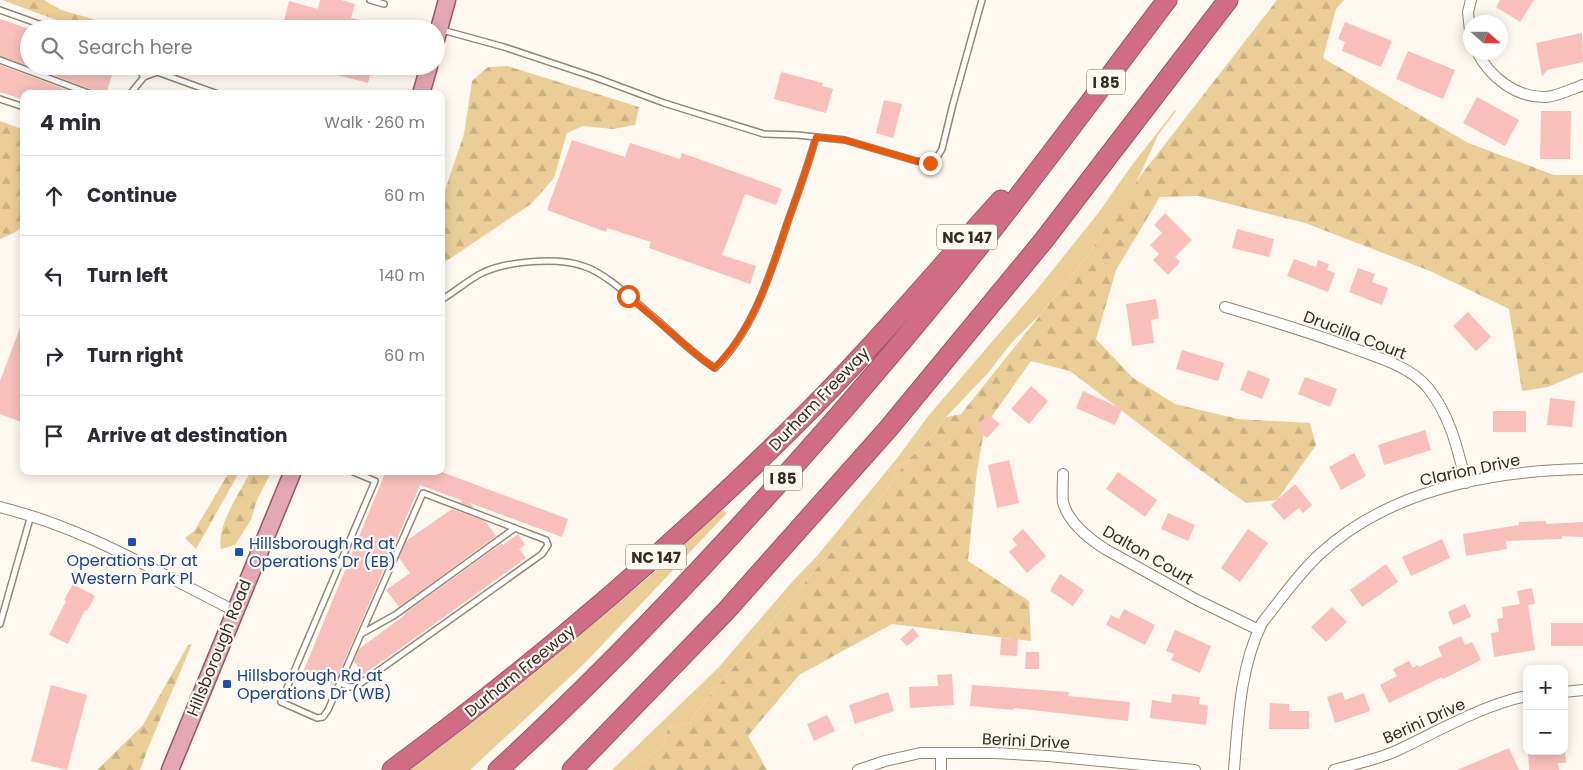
<!DOCTYPE html>
<meta charset="utf-8">
<style>
body{margin:0;font-family:Poppins,sans-serif;background:#f7f7f7;color:#2b2b33}
.controls{position:absolute;right:15px;bottom:15px;display:grid;overflow:hidden;border-radius:10px;box-shadow:0 2px 12px #0003}
.controls button{width:45px;height:45px;display:grid;place-items:center;padding:0;border:0;border-bottom:1px solid #e1e1e2;background:#fff;color:#2b2b33;font:25px sans-serif}
.compass{position:absolute;left:1463px;top:15px;width:45px;height:45px;border-radius:50%;background:#fff;box-shadow:0 2px 12px #0003;rotate:111deg}
.stop{position:absolute;width:15px;height:15px;margin:-11px;border:4px solid #ea580c;border-radius:50%;background:#fff}
.stop.end{background:#ea580c;border-color:#fff;box-shadow:0 1px 5px #0008}
.list{margin:0;padding:0;list-style:none}
h2{display:flex;justify-content:space-between;align-items:center;height:65px;margin:0;padding:0 20px;font-size:21px}
h2 small{font-size:16px;font-weight:400;color:#7c7c81}
.list li{display:grid;grid-template-columns:32px 1fr auto;gap:15px;align-items:center;box-sizing:border-box;height:80px;padding:0 20px;border-top:1px solid #e1e1e2}
.list b{display:block;font-size:19px;white-space:nowrap}
.list em{font-size:16px;font-style:normal;color:#7c7c81}
.icon{flex:none;width:28px;height:28px;fill:none;stroke:currentColor;stroke-width:2;stroke-linecap:round;stroke-linejoin:round}
.map{position:relative;flex:none;width:1583px;height:770px;overflow:hidden}
.search{position:absolute;background:#fff;box-shadow:0 2px 12px #0003;left:20px;top:20px;width:425px;height:55px;display:flex;align-items:center;gap:12px;box-sizing:border-box;padding:0 18px;border-radius:28px;color:#7c7c81;font-size:19px}
.panel{position:absolute;background:#fff;box-shadow:0 2px 12px #0003;left:20px;top:90px;width:425px;height:385px;border-radius:10px}
.map>svg:first-child{display:block}
.grass{fill:#ebce97}
.forest{fill:url(#forest-firs)}
.building{fill:#f8bfbb}
.lines{fill:none;stroke-linecap:round;stroke-linejoin:round}
.lane-casing{stroke:#918773;stroke-width:8}
.street-casing{stroke:#918773;stroke-width:12}
.primary-casing{stroke:#995664;stroke-width:19}
.highway-casing{stroke:#995664;stroke-width:21}
.lane{stroke:#fff;stroke-width:5}
.street{stroke:#fff;stroke-width:10}
.primary{stroke:#e3a7b6;stroke-width:16}
.highway{stroke:#d16c86;stroke-width:19}
.route{stroke:#ea580c;stroke-width:6}
.transit-dot{fill:#1a4fb4;stroke:#fef9f0;stroke-width:2}
.labels{text-anchor:middle;dominant-baseline:central;stroke-width:4.5;stroke-linejoin:round;paint-order:stroke}
.shield{fill:#fef9f0;stroke:#6e6a61;stroke-width:1}
.shield-label{font-size:15px;font-weight:bold;fill:#312d24}
.street-label{font-size:16px;fill:#312d24;stroke:#fef9f0}
.transit-label{font-size:16px;fill:#164399;stroke:#fef9f0;text-anchor:start}
</style>
<div class="map">
<svg width="1583" height="770" viewBox="0 0 1583 770">
<defs>
<pattern id="forest-firs" width="22" height="20" patternUnits="userSpaceOnUse" patternTransform="scale(1.25)"><rect width="22" height="20" fill="#ebce97"/><path d="M5 1l3.5 6h-7zM16 11l3.5 6h-7z" fill="#cab182"/></pattern>
</defs>
<rect width="100%" height="100%" fill="#fef9f0"/>
<!-- grass -->
<path class="grass" d="M1175,110L1176,111L1158,135L1136,183L1086,258L1041,314L1013,341L988,373L946,417L922,448L907,460L881,498L816,569L695,713L691,723L668,728L664,743L635,770H612L718,668L792,582L817,556L898,457L929,415L1039,287L1099,212L1129,169Z
M721,509L727,513L585,663L470,770H409C470,726 528,679 585,631C632,592 678,553 721,509Z"/>
<!-- forest -->
<path class="forest" d="M2,0H44L61,10L93,19L106,29H81Z
M1277,0H1344L1336,9L1323,58L1468,143L1554,175H1583V372L1548,387L1522,391L1509,309L1430,271L1305,223L1198,196L1160,197L1116,270L1096,339L1133,378L1175,404L1238,419L1310,423L1316,445L1277,500L1246,503L1185,459L1070,371L1031,361L985,426L977,470L968,561L1029,601L1031,641L892,624L799,675L748,736L767,770H635L664,743L668,728L691,723L695,713L816,569L881,498L907,460L922,448L946,417L961,414L1086,258L1141,175Z
M507,66L639,107L635,125L613,129L583,126L567,133L554,178L531,204L445,262L441,261V202L464,134L472,81L488,67Z
M0,121L24,130V225L14,233L0,239Z
M230,471H240L196,549L185,538L194,531Z
M251,471H272L257,500L251,520L235,545L221,549C216,526 240,492 251,471Z
M192,644L148,748L140,770H97L143,725L188,645Z"/>
<!-- building -->
<path class="building" d="M320,0H341L355,4L351,18L381,25V29H282L289,1L318,9Z
M1500,0H1534L1520,22L1496,7Z
M0,19L29,29V66L0,56Z
M1345,22L1392,41L1381,67L1342,51L1345,42L1338,39Z
M1582,33L1583,62L1547,70L1542,77L1536,43Z
M1408,51L1455,70L1443,99L1396,79Z
M0,65L78,94H24V100L0,92Z
M29,66H115L106,94H95L93,90Z
M318,66H372L368,83L318,70Z
M781,72L823,83L822,86L833,89L826,113L774,99Z
M1477,97L1519,120L1505,146L1463,123Z
M884,100L902,104L893,138L876,133Z
M1541,111H1571L1570,159H1540Z
M572,140L625,157L630,143L680,159L682,153L782,189L776,205L745,194L722,255L756,266L750,284L649,248L651,242L607,228L606,232L547,210Z
M1165,213L1192,240L1175,257L1180,262L1168,275L1153,260L1159,254L1150,245L1162,233L1154,225Z
M1237,229L1274,239L1269,257L1232,248Z
M1294,259L1316,267L1318,260L1329,264L1327,270L1335,273L1328,292L1287,276Z
M1358,268L1375,274L1372,282L1388,288L1382,305L1349,292Z
M1156,299L1159,318L1151,320L1154,343L1132,346L1126,304Z
M1468,312L1491,337L1476,351L1453,326Z
M23,320H24V423L0,414V381Z
M1182,350L1224,363L1218,381L1176,369Z
M1248,370L1270,379L1262,399L1240,390Z
M1305,377L1337,389L1330,407L1298,394Z
M1031,386L1048,401L1029,424L1011,409Z
M1083,391L1122,409L1115,425L1076,408Z
M1550,398L1575,401L1572,427L1547,425Z
M1493,411H1526V432H1493Z
M988,414L1000,424L987,438L975,428Z
M1425,430L1431,450L1384,465L1378,445Z
M1354,453L1366,476L1341,490L1329,467Z
M1009,460L1019,503L997,508L988,465Z
M386,471H439L568,519L562,537L470,503L474,508L460,503L463,501L420,485L334,685L303,672Z
M1118,472L1157,500L1145,517L1106,489Z
M1295,484L1312,505L1303,513L1299,508L1284,520L1271,505Z
M452,509L485,521L496,536L399,607L386,590L410,573L399,558L406,541Z
M1168,513L1195,525L1188,541L1161,529Z
M1546,521V524L1583,522V537L1562,536V539L1506,541L1507,549L1466,556L1463,534L1519,525V522Z
M1023,529L1046,556L1027,573L1009,552L1017,545L1012,539Z
M1248,529L1268,543L1240,582L1221,568Z
M518,534L525,545L519,549L526,558L363,675L354,661L359,649L405,615L404,614L502,543L503,545Z
M1442,539L1450,558L1411,576L1402,557Z
M1386,564L1398,582L1362,607L1350,590Z
M1060,574L1084,590L1073,606L1050,591Z
M73,584L95,596L87,611L85,610L68,644L49,635L66,601L64,600Z
M1532,588L1535,604L1528,605L1535,650L1494,657L1491,633L1499,632L1497,619L1503,618L1502,607L1520,604L1517,591Z
M1465,604L1471,617L1453,625L1448,612Z
M1332,607L1347,622L1326,642L1311,627Z
M1124,609L1155,625L1145,645L1106,625L1111,615L1119,619Z
M1551,623H1583V646H1551Z
M913,628L919,636L907,646L900,639Z
M1175,630L1211,646L1200,673L1171,660L1174,654L1166,651Z
M1461,636L1465,645L1472,642L1481,660L1443,679L1442,677L1389,703L1380,685L1397,676L1393,669L1409,661L1413,668L1418,665L1419,667L1442,656L1438,647Z
M1001,638L1018,639L1017,656L1000,655Z
M1026,652H1039V669H1025Z
M952,674L954,705L910,708L909,687L938,686L937,675Z
M51,685L87,695L67,770L31,761Z
M972,685L1069,692L1068,696L1130,702L1128,721L1013,708V710L970,706Z
M888,692L894,711L855,724L849,705Z
M1342,692L1345,700L1364,693L1370,711L1335,723L1327,697Z
M1172,694L1200,697L1199,704L1208,706L1206,725L1150,718L1152,700L1171,703Z
M1270,703L1289,704V711H1309V729H1269Z
M827,715L835,731L814,741L807,724Z
M1509,748L1519,770H1457Z
M1528,751H1565L1566,763H1558L1559,770H1529Z"/>
<g class="lines">
<!-- lane casing -->
<g class="lane-casing">
<path id="lane" d="M370,0L384,4
M0,10L53,29
M442,30L504,47L597,78L664,103L764,134L797,135L845,140L916,161L930,163L936,159L942,149L953,104L982,0
M0,60L91,94
M136,66L144,77
M130,94L144,77L157,72L218,94
M0,99L24,107
M441,300C455,292 468,280 482,273C507,261 557,257 583,266C606,273 632,299 650,314C672,332 691,353 715,368C754,330 771,272 788,221C798,193 808,166 816,137
M351,471L375,481L281,702L317,718L323,717L328,710L361,634L395,615L515,528
M0,624L31,515
M340,683L350,687L357,686L542,554L548,545L546,540L423,493L361,634"/>
</g>
<!-- street casing -->
<g class="street-casing">
<path id="street" d="M1470,31L1468,12L1471,0
M1477,52C1490,77 1516,98 1546,97C1558,96 1572,89 1583,85
M1225,307C1269,320 1312,333 1355,349C1380,358 1411,367 1428,388C1450,415 1458,450 1466,483
M1063,474C1063,483 1062,493 1063,502C1068,522 1088,538 1105,549L1197,600L1259,630
M0,507C85,528 157,572 235,611
M1564,692L1583,690
M941,753V770
M858,770L885,761L920,753H995L1048,756L1195,770
M1234,770C1238,721 1240,667 1262,623C1281,599 1299,573 1321,553C1391,489 1491,471 1583,469
M1334,770C1354,764 1376,760 1396,751C1437,732 1482,705 1527,696"/>
</g>
<!-- primary casing -->
<g class="primary-casing">
<path id="primary" d="M436,40L447,0
M421,94L429,66
M170,770L293,471"/>
</g>
<!-- highway casing -->
<g class="highway-casing">
<path id="highway" d="M392,770C536,663 670,550 797,423C869,352 933,275 1001,200
M498,770C578,697 653,620 726,541C820,439 911,334 996,225C1054,151 1110,75 1167,0
M572,770L726,611L888,429L1044,240L1228,0"/>
</g>
<!-- lane -->
<use href="#lane" class="lane"/>
<!-- street -->
<use href="#street" class="street"/>
<!-- primary -->
<use href="#primary" class="primary"/>
<!-- highway -->
<use href="#highway" class="highway"/>
</g>
<g class="lines">
<!-- route -->
<path class="route" d="M628,296L703,360L714,368C754,330 771,272 788,221C798,193 808,166 816,137L845,140L916,161L930,163"/>
</g>
<!-- markers -->
<g class="transit-dot">
<rect x="127" y="537" width="10" height="10" rx="2.5"/>
<rect x="234" y="547" width="10" height="10" rx="2.5"/>
<rect x="222" y="679" width="10" height="10" rx="2.5"/>
</g>
<g class="labels">
<!-- shield labels -->
<g class="shield">
<rect x="1087" y="69.5" width="38" height="25" rx="4"/>
<rect x="937" y="224.5" width="60" height="25" rx="4"/>
<rect x="764" y="465.5" width="38" height="25" rx="4"/>
<rect x="626" y="544.5" width="60" height="25" rx="4"/>
</g>
<g class="shield-label">
<text x="1106" y="82">I 85</text>
<text x="967" y="237">NC 147</text>
<text x="783" y="478">I 85</text>
<text x="656" y="557">NC 147</text>
</g>
<!-- street labels -->
<g class="street-label">
<text transform="translate(1355 335) rotate(21)">Drucilla Court</text>
<text transform="translate(819 399) rotate(-46)">Durham Freeway</text>
<text transform="translate(1470 470) rotate(-12)">Clarion Drive</text>
<text transform="translate(1148 555) rotate(30)">Dalton Court</text>
<text transform="translate(219 648) rotate(-68)">Hillsborough Road</text>
<text transform="translate(520 671) rotate(-39)">Durham Freeway</text>
<text transform="translate(1424 721) rotate(-24)">Berini Drive</text>
<text transform="translate(1026 741) rotate(3)">Berini Drive</text>
</g>
<!-- transit labels -->
<g class="transit-label">
<text x="249" y="543">Hillsborough Rd at<tspan x="249" dy="18">Operations Dr (EB)</tspan></text>
<text x="132" y="560" text-anchor="middle">Operations Dr at<tspan x="132" dy="18">Western Park Pl</tspan></text>
<text x="237" y="675">Hillsborough Rd at<tspan x="237" dy="18">Operations Dr (WB)</tspan></text>
</g>
</g>
</svg>
<div class="controls">
<button>+</button>
<button>−</button>
</div>
<svg class="compass" viewBox="-18 -18 36 36"><path d="M0-13l5 13h-10z" fill="#e53935"/><path d="M0 13l5-13h-10z" fill="#7c7c81"/></svg>
<div class="stop" style="left:628px;top:296px"></div>
<div class="stop end" style="left:930px;top:163px"></div>
<div class="search"><svg class="icon" aria-label="search" viewBox="0 0 24 24"><circle cx="10" cy="10" r="6"/><path d="M15 15l6 6"/></svg>Search here</div>
<section class="panel">
<h2>4 min<small>Walk · 260 m</small></h2>
<ul class="list">
<li><svg class="icon" aria-label="ahead" viewBox="0 0 24 24"><path d="M12 20V5M6 11l6-6 6 6"/></svg><div><b>Continue</b></div><em>60 m</em></li>
<li><svg class="icon" aria-label="left" viewBox="0 0 24 24"><path d="M17 20v-9H6M10 6l-5 5 5 5"/></svg><div><b>Turn left</b></div><em>140 m</em></li>
<li><svg class="icon" aria-label="right" viewBox="0 0 24 24"><path d="M7 20v-9h11M14 6l5 5-5 5"/></svg><div><b>Turn right</b></div><em>60 m</em></li>
<li><svg class="icon" aria-label="arrive" viewBox="0 0 24 24"><path d="M6 21V4h12l-3 4 3 4H6"/></svg><div><b>Arrive at destination</b></div></li>
</ul>
</section>
</div>
